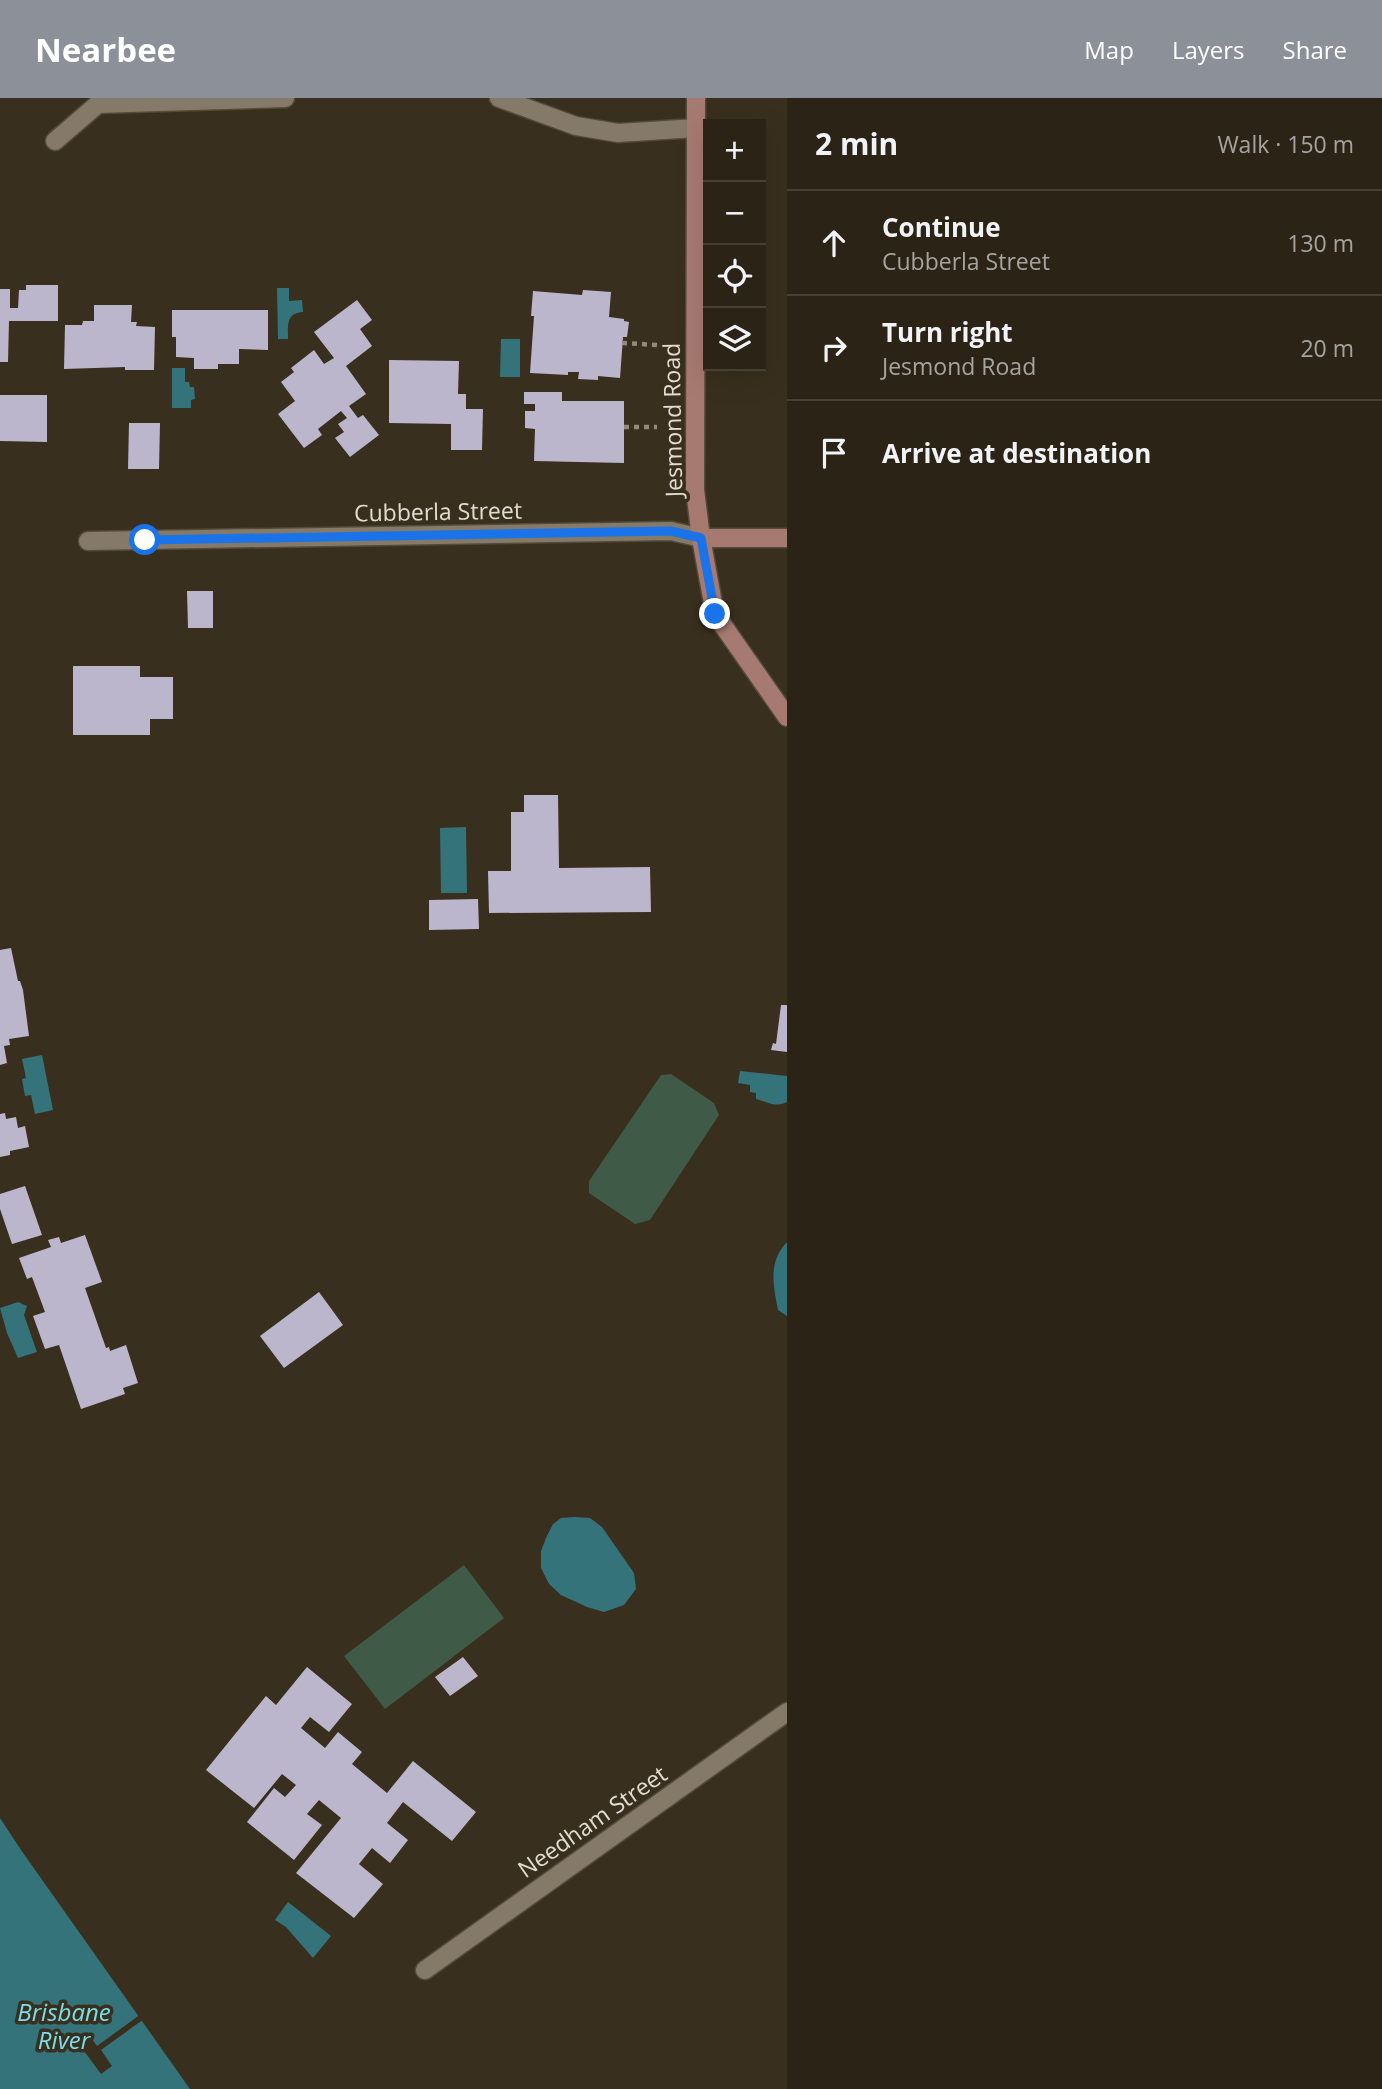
<!DOCTYPE html>
<meta charset="utf-8">
<style>
body{margin:0;font-family:"Open Sans",sans-serif;background:#332b1f;color:#f1f3f6}
.controls{position:absolute;right:21px;top:21px;display:grid;overflow:hidden;border-radius:0px;box-shadow:0 7px 28px #0002}
.controls button{width:63px;height:63px;display:grid;place-items:center;padding:0;border:0;border-bottom:2px solid #474035;background:#2b2316;color:#f1f3f6;font:35px sans-serif}
.stop{position:absolute;width:21px;height:21px;margin:-16px;border:5px solid #1a73e8;border-radius:50%;background:#fff}
.stop.end{background:#1a73e8;border-color:#fff;box-shadow:0 2px 7px #0008}
.list{margin:0;padding:0;list-style:none}
h2{display:flex;justify-content:space-between;align-items:center;height:91px;margin:0;padding:0 28px;font-size:30px}
h2 small{font-size:23px;font-weight:400;color:#a6a4a1}
.list li{display:grid;grid-template-columns:46px 1fr auto;gap:21px;align-items:center;box-sizing:border-box;height:105px;padding:0 28px;border-top:2px solid #474035}
.list b{display:block;font-size:26px;white-space:nowrap}
.list p{margin:0;font-size:23px;white-space:nowrap;color:#a6a4a1}
.list em{font-size:23px;font-style:normal;color:#a6a4a1}
.icon{flex:none;width:38px;height:38px;fill:none;stroke:currentColor;stroke-width:2;stroke-linecap:round;stroke-linejoin:round}
.map{position:relative;flex:none;width:787px;height:1991px;overflow:hidden}
header{display:flex;align-items:center;gap:42px;box-sizing:border-box;height:98px;padding:0 35px;background:#8c9099;color:#fff}
header strong{font-size:33px}
nav{display:flex;gap:38px;margin-inline-start:auto;font-size:24px}
main{display:flex}
aside{flex:1;background:#2b2316}
.map>svg:first-child{display:block}
.green{fill:#3f5a46}
.water{fill:#34737a}
.pier{fill:#392f1e}
.building{fill:#bcb6cc}
.lines{fill:none;stroke-linecap:round;stroke-linejoin:round}
.street-casing{stroke:#534a3c;stroke-width:21}
.secondary-casing{stroke:#534a3c;stroke-width:21}
.path{stroke:#928a7d;stroke-width:4.5;stroke-dasharray:5 5;stroke-linecap:butt}
.street{stroke:#857967;stroke-width:18}
.secondary{stroke:#a67a71;stroke-width:18}
.route{stroke:#1a73e8;stroke-width:9}
.labels{text-anchor:middle;dominant-baseline:central;stroke-width:7;stroke-linejoin:round;paint-order:stroke}
.street-label{font-size:23px;fill:#e3dcd2;stroke:#392f1e}
.water-label{font-size:24px;font-style:italic;fill:#7adee9;stroke:#392f1e}
</style>
<header>
<strong>Nearbee</strong>
<nav><a>Map</a><a>Layers</a><a>Share</a></nav>
</header>
<main>
<div class="map">
<svg width="787" height="1991" viewBox="0 0 787 1991">
<rect width="100%" height="100%" fill="#392f1e"/>
<!-- green -->
<path class="green" d="M671,976L714,1005L719,1017L650,1122L635,1126L589,1095V1083L661,977Z
M464,1467L504,1520L385,1611L344,1558Z"/>
<!-- water -->
<path class="water" d="M277,190H289V203L302,202L303,214C286,215 288,227 288,241H278Z
M501,241H520V279H500Z
M172,270H185V284H189L190,289H194L195,301L191,302V310H172Z
M466,729L467,795H441L440,730Z
M42,957L53,1012L35,1016L31,997L25,998L22,981L26,980L22,961Z
M740,973L787,978V1004C774,1010 768,1004 756,1001V995L750,994V987L738,985Z
M787,1144V1218L778,1212C773,1187 768,1164 787,1144Z
M18,1204L27,1208L24,1217L37,1254L18,1260L7,1235L0,1210Z
M575,1419L590,1420L602,1429L634,1475L636,1491L624,1507L604,1514L587,1509L561,1497L549,1486L541,1470V1453L546,1440L553,1426L561,1420Z
M0,1720L21,1752L190,1991H0Z
M288,1804L331,1838L313,1860L286,1829L275,1822Z"/>
<!-- pier -->
<path class="pier" d="M141,1916L144,1921L101,1952L112,1968L101,1976L76,1942L87,1934L97,1948Z"/>
<!-- building -->
<path class="building" d="M26,187H58V223H9L8,264H0V191H10V210H18L19,192H26Z
M583,192L611,194L609,219L624,221V223L629,224L627,239H623L620,280L598,278V282L578,281L579,274H568V277L530,275L534,218H531L533,193L582,197Z
M357,202L372,222L360,231L372,248L346,268L366,296L349,308L358,320L363,317L379,337L350,359L335,340L344,334L338,326L347,320L341,313L318,331L322,337L304,350L278,316L295,303L281,284L294,274L291,270L314,252L324,266L334,260L314,234Z
M94,207H132L131,224H137L136,228L155,229L154,272H125V269L64,271L65,227H82L83,223H94Z
M172,212H268V252L239,251V266H218V271H194V260L176,259V239H172Z
M389,262L459,263L458,296H466V311H483L482,352H451V326L389,325Z
M524,294H562V303H624V365L534,363L535,331L525,330V313H535V306H524Z
M0,297H47V344L0,343Z
M129,325H160L159,371H128Z
M187,493H213V530H188Z
M73,568H140V579H173V621H150V637H73Z
M524,697H558L559,770L650,769L651,814L489,815L488,773H511V714H524Z
M478,801L479,831L429,832V802Z
M11,850L18,883H20L23,892L29,938L9,941L10,947L4,948L7,965L0,967V852Z
M781,907H787V954L771,952L773,945L776,946Z
M5,1015L6,1021L16,1019L18,1030L25,1028L29,1049L10,1053V1057L0,1059V1016Z
M25,1088L42,1137L12,1146L0,1111V1096Z
M85,1137L102,1184L85,1190L106,1250L109,1249L110,1253L126,1247L138,1285L123,1290L125,1296L81,1311L59,1247L45,1251L33,1218L45,1214L32,1179L27,1181L19,1160L51,1149L48,1142L59,1139L61,1145Z
M319,1194L343,1227L284,1270L260,1238Z
M463,1559L478,1578L450,1598L435,1579Z
M307,1569L352,1606L329,1634L310,1619L301,1630L325,1650L338,1634L362,1654L352,1666L387,1695L413,1663L476,1714L452,1743L403,1704L387,1725L408,1742L390,1765L372,1750L359,1766L383,1786L354,1820L296,1775L341,1720L319,1702L307,1716L322,1727L294,1762L247,1724L274,1690L285,1699L296,1687L282,1676L254,1710L206,1672L266,1598L276,1607Z"/>
<g class="lines">
<!-- street casing -->
<g class="street-casing">
<path id="street" d="M499,0L576,28L618,35L696,30
M55,43L98,6L285,0
M88,443L671,433L701,440
M425,1872L787,1614"/>
</g>
<!-- secondary casing -->
<g class="secondary-casing">
<path id="secondary" d="M696,0L695,392L701,440L715,516L787,619
M701,440H787"/>
</g>
<!-- path -->
<path class="path" d="M622,245L658,247
M624,329H657"/>
<!-- street -->
<use href="#street" class="street"/>
<!-- secondary -->
<use href="#secondary" class="secondary"/>
</g>
<g class="lines">
<!-- route -->
<path class="route" d="M145,442L671,433L701,440L715,516"/>
</g>
<g class="labels">
<!-- street labels -->
<g class="street-label">
<text transform="translate(672 322) rotate(-91)">Jesmond Road</text>
<text transform="translate(438 413) rotate(-1)">Cubberla Street</text>
<text transform="translate(592 1723) rotate(-35)">Needham Street</text>
</g>
<!-- water labels -->
<g class="water-label">
<text x="64" y="1913">Brisbane<tspan x="64" dy="28">River</tspan></text>
</g>
</g>
</svg>
<div class="controls">
<button>+</button>
<button>−</button>
<button><svg class="icon" aria-label="locate" viewBox="0 0 24 24"><circle cx="12" cy="12" r="6"/><path d="M12 2v4M12 18v4M2 12h4M18 12h4"/></svg></button>
<button><svg class="icon" aria-label="layers" viewBox="0 0 24 24"><path d="M12 4l9 5-9 5-9-5zM3 14l9 5 9-5"/></svg></button>
</div>
<div class="stop" style="left:145px;top:442px"></div>
<div class="stop end" style="left:715px;top:516px"></div>
</div>
<aside>
<h2>2 min<small>Walk · 150 m</small></h2>
<ul class="list">
<li><svg class="icon" aria-label="ahead" viewBox="0 0 24 24"><path d="M12 20V5M6 11l6-6 6 6"/></svg><div><b>Continue</b><p>Cubberla Street</p></div><em>130 m</em></li>
<li><svg class="icon" aria-label="right" viewBox="0 0 24 24"><path d="M7 20v-9h11M14 6l5 5-5 5"/></svg><div><b>Turn right</b><p>Jesmond Road</p></div><em>20 m</em></li>
<li><svg class="icon" aria-label="arrive" viewBox="0 0 24 24"><path d="M6 21V4h12l-3 4 3 4H6"/></svg><div><b>Arrive at destination</b></div></li>
</ul>
</aside>
</main>
